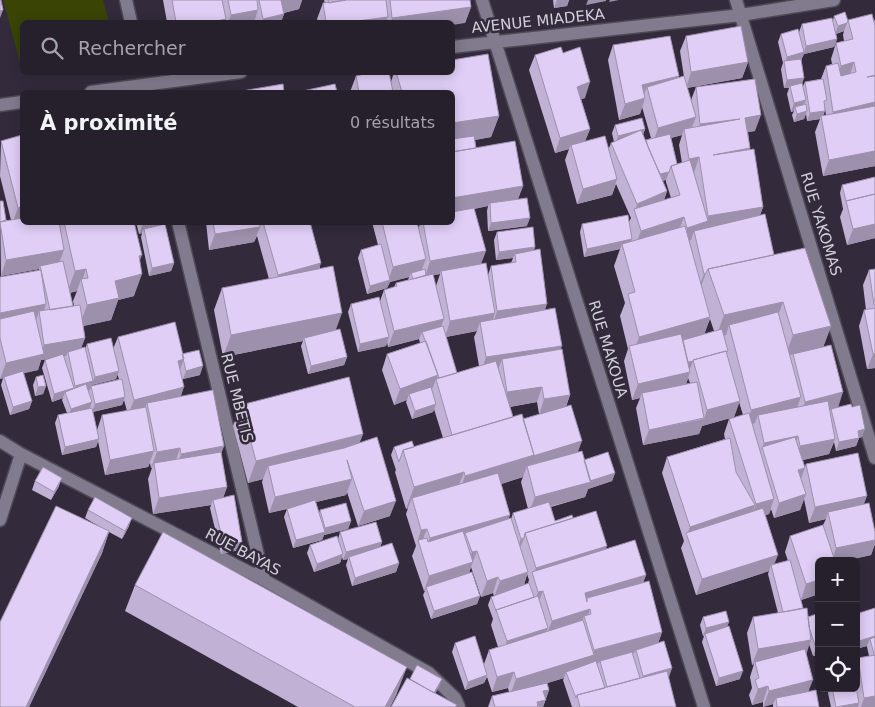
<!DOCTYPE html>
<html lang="fr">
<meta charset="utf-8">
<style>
body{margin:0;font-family:"DejaVu Sans",sans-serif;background:#322d39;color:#f1f3f6}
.controls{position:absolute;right:15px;bottom:15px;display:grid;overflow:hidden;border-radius:8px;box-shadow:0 2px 12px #0003}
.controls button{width:45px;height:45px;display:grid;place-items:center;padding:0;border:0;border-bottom:1px solid #423e49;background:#26202d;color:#f1f3f6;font:25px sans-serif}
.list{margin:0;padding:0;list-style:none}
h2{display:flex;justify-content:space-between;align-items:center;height:65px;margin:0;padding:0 20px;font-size:21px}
h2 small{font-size:16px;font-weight:400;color:#a4a3aa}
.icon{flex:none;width:28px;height:28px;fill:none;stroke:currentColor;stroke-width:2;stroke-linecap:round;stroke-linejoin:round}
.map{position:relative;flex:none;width:875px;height:707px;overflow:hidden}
.search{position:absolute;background:#26202d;box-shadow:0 2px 12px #0003;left:20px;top:20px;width:435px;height:55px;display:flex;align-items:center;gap:12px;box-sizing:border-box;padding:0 18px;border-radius:8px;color:#a4a3aa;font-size:19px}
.panel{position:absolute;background:#26202d;box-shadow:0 2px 12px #0003;left:20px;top:90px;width:435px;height:135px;border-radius:8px}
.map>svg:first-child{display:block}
.green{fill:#394405}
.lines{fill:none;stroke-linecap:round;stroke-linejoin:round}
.minor-casing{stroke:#4f4856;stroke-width:15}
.minor{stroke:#827a8d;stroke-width:12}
.wall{fill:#c1b1d4;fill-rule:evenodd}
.shaded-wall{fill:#9d90ac}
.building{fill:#e0cef6;stroke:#9d90ac}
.labels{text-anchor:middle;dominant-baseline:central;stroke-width:5;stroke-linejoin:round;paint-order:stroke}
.street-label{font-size:15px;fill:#d4cfda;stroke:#332b3c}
</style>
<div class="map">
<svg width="875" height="707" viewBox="0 0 875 707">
<rect width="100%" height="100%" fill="#332b3c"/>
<!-- green -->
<path class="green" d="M3,0H103L109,22H22V69Z"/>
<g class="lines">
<!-- minor casing -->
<g class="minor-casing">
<path id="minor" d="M126,0L131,22
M482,0L704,707
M736,0L875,458
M452,47L741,15L834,0
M91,92L241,72
M0,105L22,102
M178,222L264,580
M0,441L21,454L264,580L429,673L455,698L459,707
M0,520L21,454"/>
</g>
<!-- minor -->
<use href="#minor" class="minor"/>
</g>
<!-- wall -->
<path class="wall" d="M163,0H302L299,9L284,13V14L281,22H255L254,20V22H167Z
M324,0H470L471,7L465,23L318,22L317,19L323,3H325Z
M553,0H569L567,6L554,8Z
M834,16L848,21L874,22L875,19V166L823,176L815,132L820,119L807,121L806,114L804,119L794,122L792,115L794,111L791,112L787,94L789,88H784L781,69L783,63L778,42L781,34L800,38L799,32L802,24L833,20ZM844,31L843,35L844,41L836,43L831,59L832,64L826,66L821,79L805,82L803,86L802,83L804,78L801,60L804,54L834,47L837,39L836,34ZM825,109L826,115L823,116Z
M686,36L748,62L742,78L687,88L691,100L696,87L755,131L748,132L750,148V150L763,207L760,215L774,255L831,326L823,347L838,407L862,437L859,438L856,446L836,451L834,442L829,454L803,460L805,467L806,464L864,504L875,532V544L871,555L844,561H819V594L801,600L803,608L808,617L819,655L813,656L809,644L806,653L809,692L819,707H773V704L763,707V702L752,705L749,695L752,688L750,677L754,664L752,665L747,633L753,617L778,613L768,574L769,571L696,595L681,548L684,541L662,473L667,457L725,439L724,434L729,419L743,415L739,402L734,417L702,426L699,434L643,445L636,408L640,398L632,400L624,361L628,349L620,316L625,303L614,266L620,249L584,257L580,232L582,224L629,222L631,218L616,184L612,195L577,204L565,160L569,149L555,153L529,70L535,55L563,53L585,98L581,99L590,129L585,141L609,148L611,143L614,142L612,133L615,125L645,129L643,135L645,141L646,140L651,138L642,107L640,114L619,120L608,60L613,45L679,77H684L680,51ZM682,135L679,145L682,163L677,164L671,138ZM666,180V182L671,198L664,200L667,191L662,181ZM710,319L714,331L704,334ZM688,378L690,383L686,384ZM804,499L809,523L826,519L823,525L790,536L785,552L788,561L774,565L765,515L769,514L771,509L774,518L800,510Z
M394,72H452L499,116L491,137L475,140L476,148L523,186L518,199L527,226L488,231L487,211L488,206L474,209L481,264L488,275L491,266L511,263L513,258L496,260L494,240L497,232L535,247L534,250L545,310L560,350L570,395L566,407L578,452L584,460L615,473L612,481L588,489L585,497L551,507L555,521L573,518L606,549L646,575L643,583L662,632L658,643L672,668L668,677L676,707H572L563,680L564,678L547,683L549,690L543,707H488L492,696L509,692L508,688L492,692L487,677L484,683L465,690L452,652L455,643L484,664L489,650L498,647L491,625L493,619L488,605L491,597L494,596L493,593L481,597L471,567L469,573L480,596L477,604L431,619L423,595L425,591H424L412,556L416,546L406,514L408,508L406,509L395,472L396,470L391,455L394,447H414L443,438L434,409L433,412L412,419L406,402L407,400L394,405L382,370L387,354L420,343L419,339L388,347L387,342L386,346L358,352L348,312L351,304L380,301L384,290L394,287L396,283L408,280L409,277L390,282L387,288L367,294L358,258L361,250L378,245L372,222H417L418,229L421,222H452V92H350L356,76L391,82ZM440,274L436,286L433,275ZM477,331L474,337L479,366L457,373L446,337ZM537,402L539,414L523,419L513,417L510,407ZM523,477L521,482L528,509L513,513L511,519H508L510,515L501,484ZM527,574L529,580L528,583L524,585Z
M1,141L22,222H134L140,261L134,296L118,300L111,320L83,326L85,338L81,348L85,349L87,344L113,349L118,337L182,354L200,375L183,379L181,396L224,446L221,453L227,487L223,498L242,542L239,550L221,554L210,508L211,505L153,514L148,479L152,468H151L150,463L148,467L105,475L98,441L96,447L62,455L55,423L58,415L67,413L62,400L63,398L52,402L42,368L45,360L49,359L41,360L38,370L23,373L32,401L29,409L10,415L1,385L3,378L0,379V277L39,270V269L1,276L0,201L6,220H11L0,176ZM77,291L73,301L74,306H73L70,293ZM117,374L119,379L92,386V385L116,379ZM124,400L127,411L102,415L97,430L93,412L122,405Z
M875,177V238L847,245L840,217L843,209L840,193L842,185Z
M136,222H160L159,225L174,263L171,271L149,276L141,237L142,233L139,234Z
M206,222H310L320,268L336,330L347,357L344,365L308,374L301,346L303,341L223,357L214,310L222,288L269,279L257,236L254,242L209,250Z
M875,269V368L867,369L859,326L864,310H866L863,285L869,270Z
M36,377L46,386L43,394L35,396L33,385Z
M241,405L363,434L359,443L390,516L358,526L347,492L346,495L316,502L319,513L320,510L351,521L348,529L324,535L322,540L293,548L284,517L287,509L269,513L262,482L263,479L248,483L233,426Z
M35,481L59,486L51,500L32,490Z
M88,510L129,526L122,539L109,532L102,553L29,707H0L102,528L85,518Z
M340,532L382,542L380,547L399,563L396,572L352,586L346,565L348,559L343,560L342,557L340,563L314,572L307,553L310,545L338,539Z
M135,585L397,693L390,707H298L125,611Z
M875,608V707H831L828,693L830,688H856V662L858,658L869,656L867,647V646L856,649V614Z
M703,617L729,622L727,626L740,679L716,686L702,642L704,636H703L700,625Z"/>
<!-- shaded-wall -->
<path class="shaded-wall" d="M280,0H302L299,9L275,15Z
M557,0H569L567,6L554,8Z
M588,0H606V1L586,5Z
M610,0H619L609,2Z
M471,7L465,23L452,25V22H391L392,18Z
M3,10L0,18V11Z
M258,10L254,22H228L231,15Z
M284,14L281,22H262L263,19Z
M388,17L386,22H350Z
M226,19L225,22H212Z
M847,23L844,31L835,34L838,26Z
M837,39L834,47L804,54L801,60L784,65L787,57L804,52L806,46Z
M748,62L742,78L686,88L691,72Z
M854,62L849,78L835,81L841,66Z
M679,76L674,91L647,87L642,99L645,98L640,114L619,120L625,104L642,85Z
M804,78L801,86H790L789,88H784L787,80Z
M590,82L585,98L571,102L577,87Z
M806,100L803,108L795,107L794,111L791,112L794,103Z
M875,102V116L828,127L833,112Z
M807,111L804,119L794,122L797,114Z
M825,111L822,119L821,116L820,119L807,121L810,113Z
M761,115L755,131L740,133L745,118Z
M499,116L491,137L452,144V123Z
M696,117L690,132L684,129L682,135L653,143L658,128Z
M740,119L695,139L700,124Z
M590,129L584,144L571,145L569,149L555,153L560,138Z
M645,129L642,137L615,144L618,136Z
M750,148L745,163L713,155Z
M875,151V166L823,176L829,160Z
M699,157L694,173L684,174L689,159Z
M669,172L666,180L652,183L655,175Z
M617,179L612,195L577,204L583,189Z
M523,186L517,201L490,203L488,206L452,213V198Z
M667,191L661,207L635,212L637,204Z
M22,207V221L12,224L18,208Z
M763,207L757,223L694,231L691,240L681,243L687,228L706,222L708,216Z
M684,217L678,233L635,246L641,231Z
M530,218L527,226L488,231L491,223Z
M154,222H160L158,229H144L142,233L139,234L142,226Z
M875,224V238L847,245L853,229Z
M260,227L254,242L209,250L215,234Z
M632,239L629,247L622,244L620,249L584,257L587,249Z
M535,247L532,255L515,254L513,258L496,260L499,252Z
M64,250L58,266H40L39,269L1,276L6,260Z
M486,251L480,267L441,271L440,274L425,277L430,261Z
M142,255L134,276L142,274L134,296L118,300L111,320L79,327L87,305L115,281L139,256Z
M426,259L420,274L411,273L409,277L390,282L387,288L367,294L370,286L388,281L393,267Z
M174,263L171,271L149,276L152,268Z
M321,263L316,279L272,291L278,275Z
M86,269L82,281L81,279L77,291L67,293L75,271Z
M706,273L700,289H698L704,274Z
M783,302L775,324L729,325L726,335L716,337L724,315Z
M46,304L41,320L39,311L36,321L0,327V313Z
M547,304L542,319L492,327L497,311Z
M342,313L334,335L304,338L303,341L223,357L231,335Z
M495,313L490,329L480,322L477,331L445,337L450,321Z
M710,317L703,339L632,357L639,337Z
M444,319L438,335L422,332L419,339L388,347L394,331Z
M831,326L823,348L785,356L793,335Z
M389,337L386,346L358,352L360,344Z
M85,338L79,354L68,352L66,356L41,360L38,370L0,379L6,363L40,355L44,345Z
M562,346L556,361L502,359L498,370L481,372L486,357Z
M875,353V368L867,369L873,354Z
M347,357L344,365L308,374L311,366Z
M184,359L178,375V361Z
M693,361L690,369L683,371L686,363Z
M203,366L200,375L183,379L186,371Z
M119,371L116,379L92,385L90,390L73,394L75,386L93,381L95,377Z
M690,372L685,388L642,393L640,398L632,400L638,384Z
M438,375L436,381V379L431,392L409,394L407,400L394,405L400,389Z
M46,386L43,394L35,396L38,387Z
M184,387L179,402L147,403L144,411L128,415L134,400Z
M542,387L537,402L502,408L507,392Z
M74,388L71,396L65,392L63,398L52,402L54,394Z
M843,392L838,408L799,418L805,402Z
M570,395L564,411L539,415L544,399Z
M125,397L122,405L92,412L95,404Z
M801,397L795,413L758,415L755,423L746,426L751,410Z
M32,401L29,409L10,415L13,407Z
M740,401L734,417L702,426L699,434L643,445L649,430L704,419L707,410Z
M92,402L89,410L68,417L71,409Z
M436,404L433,412L412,419L415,411Z
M865,429L862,437L859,438L856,446L836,451L839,442L858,431Z
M363,434L355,455L268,466L263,479L248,483L256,461Z
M798,436L792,451L762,447L758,459L764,443Z
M99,439L96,447L62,455L65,447Z
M835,439L829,454L794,462L800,446Z
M582,441L576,457L527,466L523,477L457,498L465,476L534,455Z
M224,446L218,462L176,470L181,454Z
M180,448L175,463H154L152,468H151L157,452Z
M154,451L148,467L105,475L110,460Z
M805,468L799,484L798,470Z
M464,472L456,493L412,498L408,508L406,509L414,487Z
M615,473L612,481L588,489L585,497L529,512L535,497L589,481Z
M62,478L59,486L51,500L54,492Z
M352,479L346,495L269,513L275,497Z
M227,487L221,503L213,500L211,505L153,514L159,498Z
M806,494L800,510L774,518L779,503Z
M867,496L861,512H828L826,519L809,523L815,507Z
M774,499L769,514L750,520L756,504Z
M396,501L390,516L358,526L364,511Z
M755,505L750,521L687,535L690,527Z
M510,515L504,531L465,533L462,543L424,553L430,538Z
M132,518L129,526L122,539L125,531Z
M351,521L348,529L324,535L322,540L293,548L296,540L324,532L325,528Z
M427,529L421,544L418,540L416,546L421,530Z
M109,531L102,553L29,707H26Z
M524,538L521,546L518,547L521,539Z
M875,540V544L871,555L844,561H832L836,548Z
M242,542L239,550L221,554L224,546Z
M382,542L379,550L349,557L348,559L343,560L346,552Z
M607,546L601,562L533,576L536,568Z
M477,551L467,578L426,587L425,591H424L429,576L468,564L472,552Z
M343,554L340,563L314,572L317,564Z
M778,555L772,570L771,565L769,571L696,595L702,579Z
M399,563L396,572L352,586L355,578Z
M528,572L523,588L494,597L500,581Z
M646,575L640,590L587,598L584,608L585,593Z
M498,577L493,593L481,597L487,581Z
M819,580V594L801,600L806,584Z
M543,591L537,606L535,601L538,592Z
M480,596L477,604L431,619L434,611Z
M590,609L586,621L584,616L581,626L546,636L552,621Z
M729,622L726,630L705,634L704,636H703L706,628Z
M548,628L542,643L501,657L507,641Z
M662,632L657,647L636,650L634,653L600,663V661L599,663L566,672L564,678L510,695L516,679L592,655L594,650Z
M875,636V644L870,639L867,646L856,649L859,641Z
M811,640L806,655L755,662L754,664L752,665L758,649Z
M816,648H819V655L813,656Z
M407,667L397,693L390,707H385Z
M672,668L669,677L640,685L643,676Z
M743,671L740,679L716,686L719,678Z
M514,672L508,688L492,692L497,677Z
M487,675L484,683L465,690L468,682Z
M442,679L439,687L428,707L430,701Z
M813,680L807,695L776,698L773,704L763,707L769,691Z
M768,686L763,702L752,705L758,689Z
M549,690L543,707H536L543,691Z
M875,696V707H861L864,698Z
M859,703L858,707H839Z"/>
<!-- building -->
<path class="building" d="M0,0H1L3,10L0,11Z
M172,0H222L226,19L212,22H176Z
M228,0H257L258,10L231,15Z
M259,0H281L284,14L263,19Z
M328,0H346L329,3Z
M346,0H386L388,17L350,22H326L323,3Z
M390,0H470L471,7L392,18Z
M845,12L848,21L847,23L838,26L834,16Z
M872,14L875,26V75L867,77L875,76V102L833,112L826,66L838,63L841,76L856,72L854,62L841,66L836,43L853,39L848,20Z
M832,18L837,39L806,46L802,24Z
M741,26L748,62L691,72L686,36Z
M798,29L804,52L787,57L781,34Z
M670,36L679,76L642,85L645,98L625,104L613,45Z
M561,47L563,53L580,47L590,82L577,87L590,129L560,138L535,55Z
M488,54L499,116L452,123V92H402L396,72H452V60Z
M801,59L804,78L787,80L784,61Z
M372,72H389L393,92H359L356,76Z
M684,76L696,117L658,128L647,87Z
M755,79L761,115L745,118L750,148L713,155L754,149L763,207L708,216L699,157L689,159L684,129L740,119L700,124L696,87Z
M823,79L827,100L824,101L825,111L810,113L805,82Z
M802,83L806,100L794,103L790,86Z
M283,84L284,92H236Z
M335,84L337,92H298Z
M806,104L807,111L797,114L795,107Z
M875,106V151L829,160L821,116Z
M642,118L645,129L618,136L615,125Z
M641,130L667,191L637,204L611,143Z
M670,134L677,164L671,166L669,172L660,174L648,147L646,140Z
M22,135V207L18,208L1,141Z
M474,136L476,148L452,152V139Z
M605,136L617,179L583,189L571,145Z
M515,141L523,186L452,198V152Z
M690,160L708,221L687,228L684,217L641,231L634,209L680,195L671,166Z
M875,177V194L846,201L842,185Z
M875,194V224L853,229L846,201Z
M527,198L530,218L491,223L490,203Z
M0,201H3L6,220L0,222Z
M474,208L486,251L430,261L423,222H452V212Z
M765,214L774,255L708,269L706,273L704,274L694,231Z
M628,215L632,239L587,249L582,224Z
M22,218V222H59L64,250L6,260L0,222Z
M64,222H134L142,255L139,256L142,274L115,281L119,298L87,305L81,279L88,278L86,269L75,271Z
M141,222H154L142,226Z
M213,222H259L260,227L215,234Z
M263,222H310L321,263L278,275Z
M382,222H417L426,259L393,267Z
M165,224L174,263L152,268L144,229Z
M685,226L710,317L639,337L628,294L635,292L622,244Z
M533,227L535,247L499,252L497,232Z
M381,244L390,280L370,286L361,250Z
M805,248L831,326L793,335L783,302L724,315L708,269Z
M540,249L547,304L497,311L491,266L516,262L515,254Z
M63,261L73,306L50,310L40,266Z
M486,263L495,313L450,321L441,271Z
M333,266L342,313L231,335L222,288Z
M425,269L426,275L413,279L411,273Z
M875,269V305H874L869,270Z
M41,270L46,304L0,313V277Z
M433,274L444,319L394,331L384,290L397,286L396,283Z
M379,297L389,337L360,344L351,304Z
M80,305L85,338L44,345L39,311Z
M555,308L562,346L486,357L480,322Z
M875,308V353L873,354L864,310Z
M34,311L44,354L6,363L0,338V319Z
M778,312L801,397L751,410L729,325Z
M175,322L184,359L178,361L184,387L134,400L118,337Z
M443,326L457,373L439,378L422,332Z
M340,329L347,357L311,366L304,338Z
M722,329L728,351L726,352V351L693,360L694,361L688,362L683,340Z
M681,334L690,372L638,384L629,346Z
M111,338L119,371L95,377L87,344Z
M426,341L438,375L400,389L387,354Z
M831,345L843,392L805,402L793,354Z
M85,347L93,381L75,386L68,352Z
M562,349L570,395L544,399L542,387L507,392L502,359Z
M199,350L203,366L186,371L182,354Z
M726,351L740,401L707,410L693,360Z
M63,354L74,388L54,394L45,360Z
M496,361L513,417L452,435L436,379Z
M23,371L32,401L13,407L4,377Z
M43,375L46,386L38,387L36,377Z
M349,377L363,434L256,461L241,405Z
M122,379L125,397L95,404L91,386Z
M697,382L704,418L649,430L642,393Z
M86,384L92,402L71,409L65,392Z
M431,387L436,404L415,411L409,394Z
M213,390L224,446L181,454L180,448L157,452L147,403Z
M828,401L835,439L800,446L798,436L764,443L758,415Z
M851,404L852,407L860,405L865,429L858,431L859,438L839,442L831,409Z
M571,405L582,441L533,456L534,455L523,419Z
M146,407L154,451L110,460L102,415Z
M92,408L99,439L65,447L58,415Z
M749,413L774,499L756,504L729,419Z
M522,414L534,455L465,476L464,472L414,487L403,450Z
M377,437L396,501L364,511L347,460L352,479L275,497L268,466L344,448Z
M795,437L805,468L798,470L806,494L779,503L762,447Z
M730,438L736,472L755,505L690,527L667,457Z
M412,441L414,447L403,450L399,462L394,447Z
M582,451L591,482L535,497L527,466Z
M221,452L227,487L159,498L154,463Z
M608,452L615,473L590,481L584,460Z
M858,453L867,496L815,507L806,464Z
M43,467L62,478L54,492L35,481Z
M498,473L510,515L430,538L427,529L421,530L412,498Z
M234,495L242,542L224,546L213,500Z
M95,497L132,518L125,531L88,510Z
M315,500L325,532L296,540L287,509Z
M549,502L555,521L572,515L573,518L525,533L524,538L521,539L513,513Z
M346,503L351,521L325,528L320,510Z
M869,503L875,532V540L836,548L828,512Z
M56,506L109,531L26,707H0V622Z
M763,508L778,555L702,579L686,533Z
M596,511L607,546L536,568L525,533Z
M511,518L528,572L500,581L498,577L487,581L477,551L472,552L465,533Z
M376,522L382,542L346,552L340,532Z
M823,525L835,561H819V580L806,584L790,536Z
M463,531L473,562L429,576L418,540L427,538L428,542Z
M163,532L407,667L385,707H355L135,585Z
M337,536L343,554L317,564L310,545Z
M635,540L646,575L585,593L587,602V598L649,581L662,632L594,650L584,616L591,614L590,609L552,621L543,591L538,592L532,572Z
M392,543L399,563L355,578L349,557Z
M790,560L803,608L783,612L771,565Z
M472,572L480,596L434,611L426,587Z
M529,583L534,597L496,610V611L491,597Z
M538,596L548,628L507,641L496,610Z
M807,608L811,640L758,649L753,617Z
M875,608V636L859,641L856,632V614Z
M726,611L729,622L706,628L703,617Z
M819,613V648H816L809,627L808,617Z
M583,620L594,655L516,679L514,672L497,677L489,650Z
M729,626L743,671L719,678L705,634Z
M475,636L487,675L468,682L455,643Z
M875,637V654H874L870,639Z
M664,641L672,668L643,676L636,650Z
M805,649L813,680L769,691L768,686L758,689L755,680L759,678L755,662Z
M632,652L640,678L607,687L600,661Z
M875,655V696L864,698L858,658Z
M596,661L605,688L577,695L576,698L566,672Z
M417,665L442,679L434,693L410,679Z
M667,671L676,707H580L577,695Z
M407,678L457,705L455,707H391Z
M547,683L549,690L543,691L546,700L537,702L538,707H495L492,696Z
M856,687L859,703L836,707L832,688H856Z
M816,690L819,707H777L776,698Z"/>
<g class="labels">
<!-- street labels -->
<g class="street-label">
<text transform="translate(538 21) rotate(-6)">AVENUE MIADEKA</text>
<text transform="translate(821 224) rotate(73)">RUE YAKOMAS</text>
<text transform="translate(608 349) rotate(73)">RUE MAKOUA</text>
<text transform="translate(237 398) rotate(76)">RUE MBETIS</text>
<text transform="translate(243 552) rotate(28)">RUE BAYAS</text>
</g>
</g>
</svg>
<div class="controls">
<button>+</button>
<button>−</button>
<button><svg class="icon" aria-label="locate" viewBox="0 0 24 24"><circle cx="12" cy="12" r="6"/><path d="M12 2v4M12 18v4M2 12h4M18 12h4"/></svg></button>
</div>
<div class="search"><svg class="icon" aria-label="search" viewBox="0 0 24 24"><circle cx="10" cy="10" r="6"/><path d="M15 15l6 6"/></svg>Rechercher</div>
<section class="panel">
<h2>À proximité<small>0 résultats</small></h2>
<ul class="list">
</ul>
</section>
</div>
